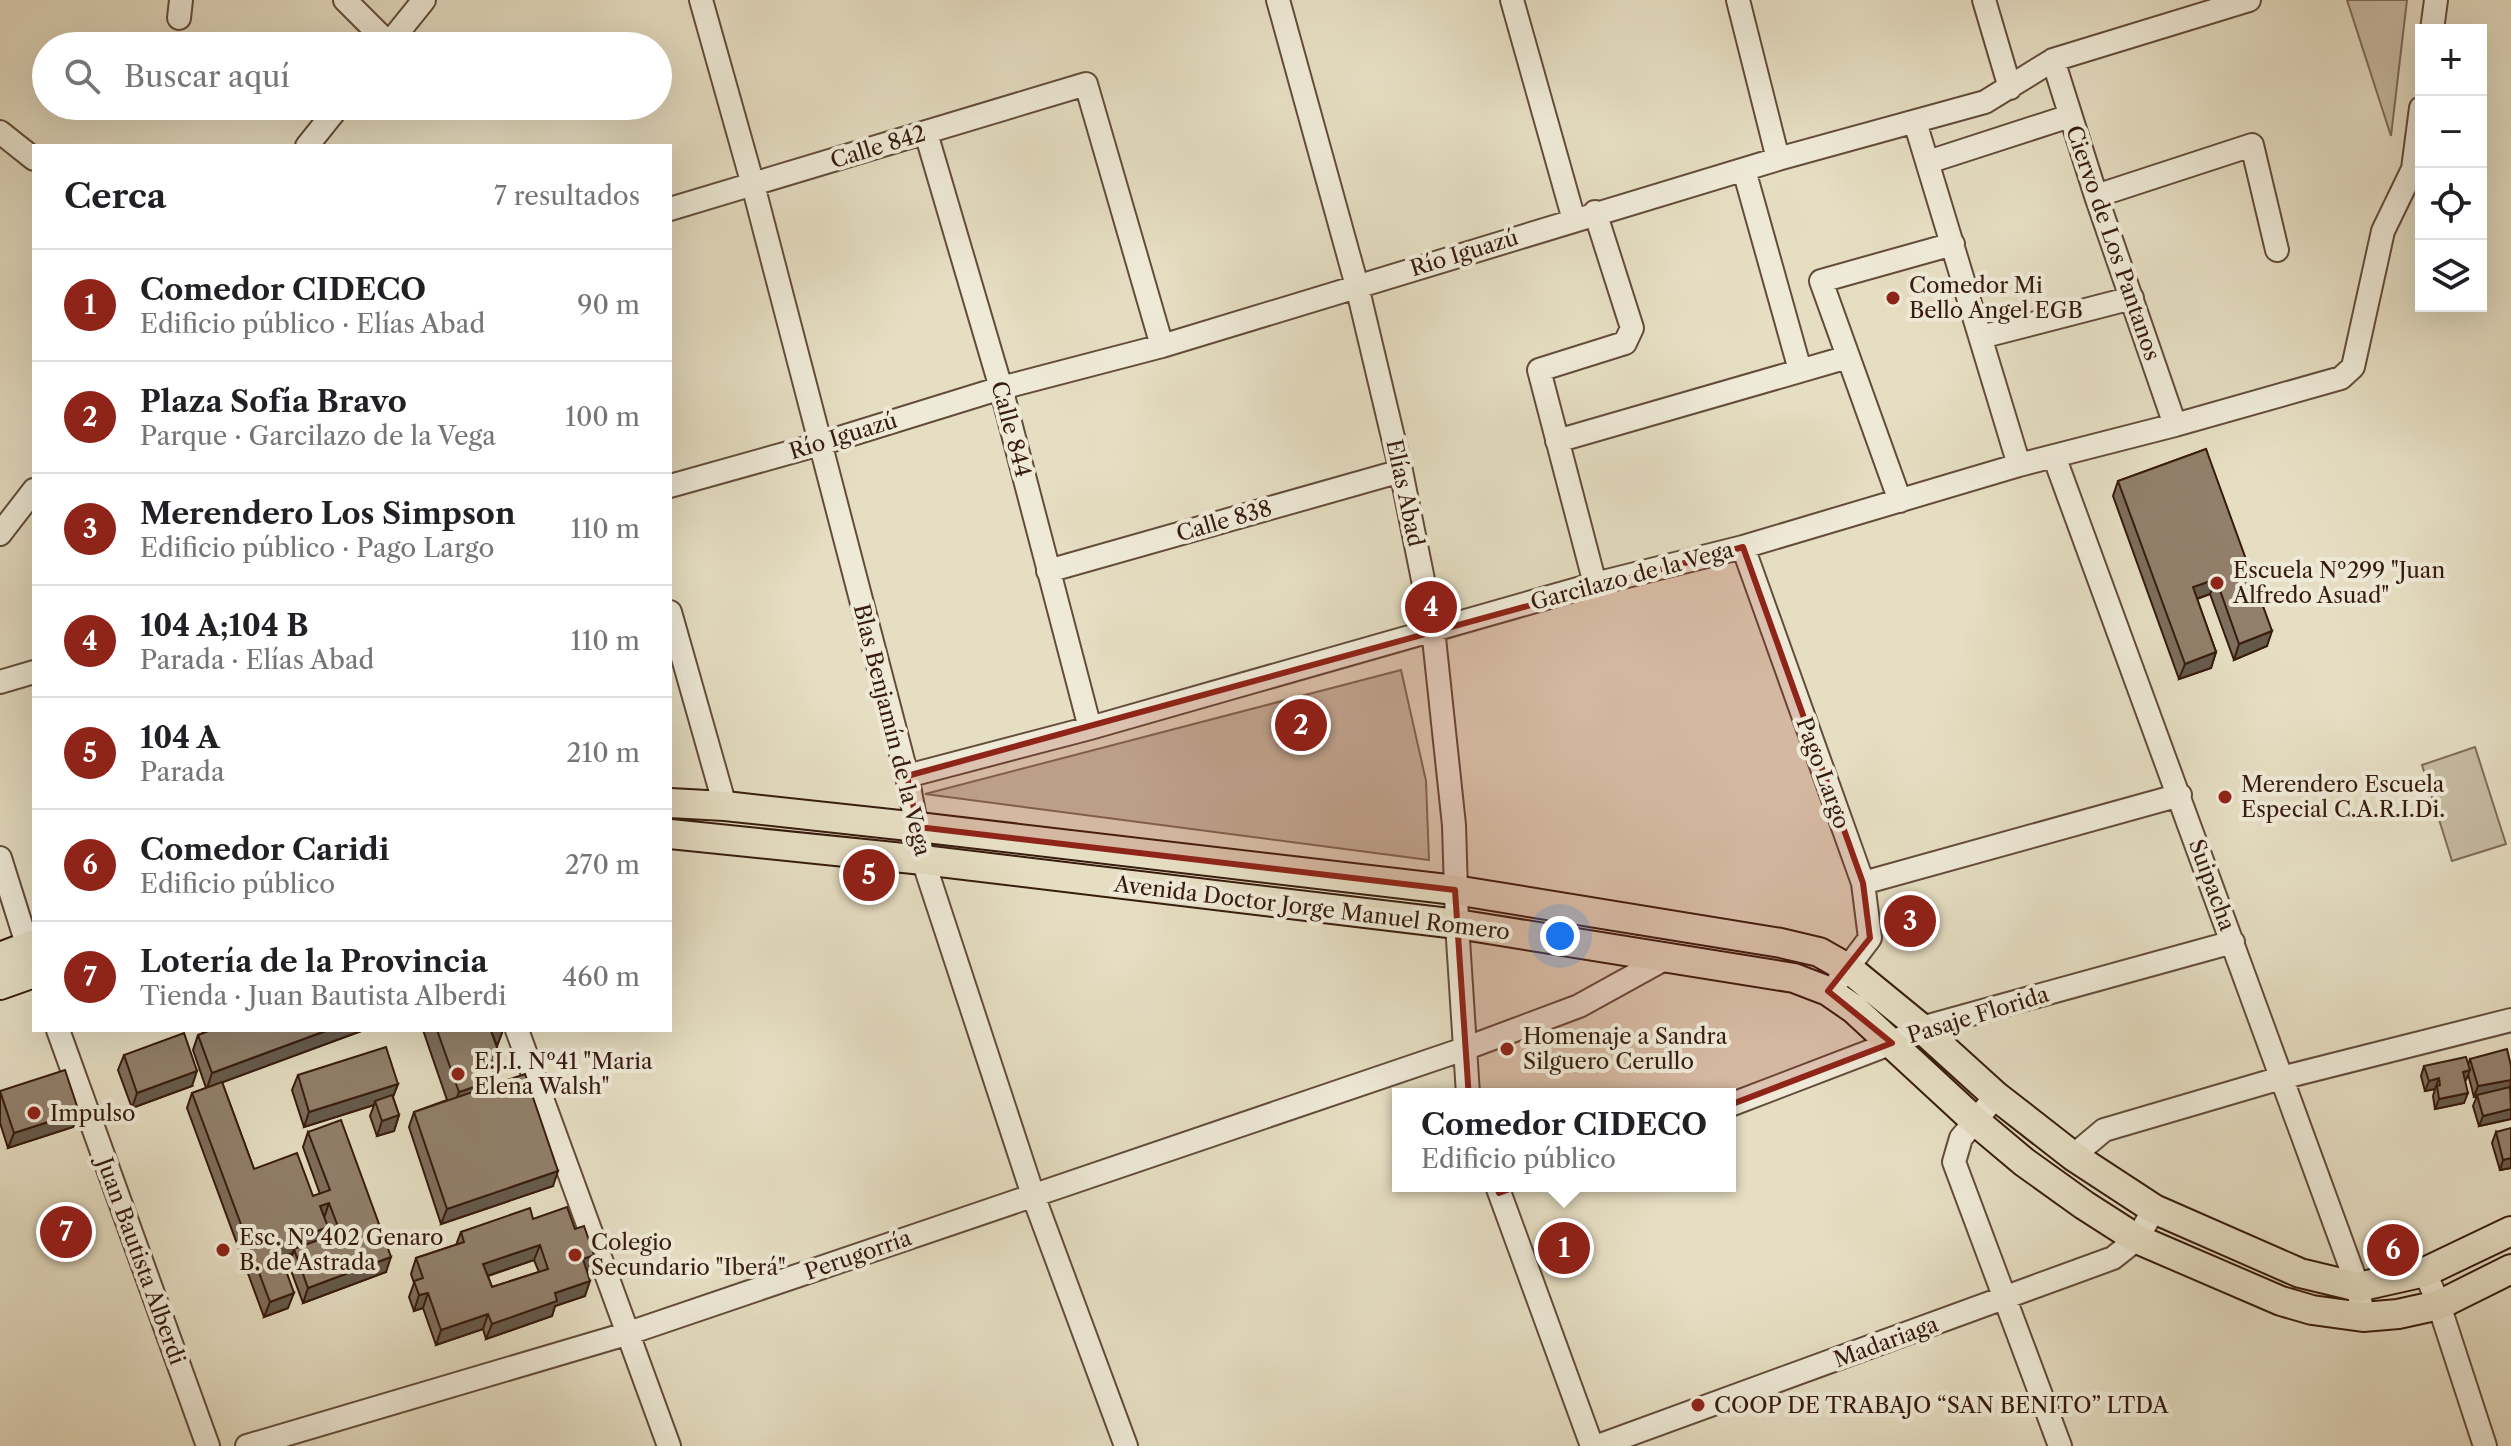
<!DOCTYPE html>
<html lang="es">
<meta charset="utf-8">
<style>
body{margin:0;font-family:"Libre Caslon Text",serif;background:#f6f6f6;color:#202124}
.controls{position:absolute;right:24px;top:24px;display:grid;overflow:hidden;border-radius:0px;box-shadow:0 8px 32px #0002}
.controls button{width:72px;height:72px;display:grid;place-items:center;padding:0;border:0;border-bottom:2px solid #e0e0e0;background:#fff;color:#202124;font:40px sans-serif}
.you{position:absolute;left:1560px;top:936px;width:28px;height:28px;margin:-20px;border:6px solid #fff;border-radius:50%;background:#1a73e8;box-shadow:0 0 0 12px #1a73e833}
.badge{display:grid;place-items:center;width:52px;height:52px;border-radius:50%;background:#8f2418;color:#fff;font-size:26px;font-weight:700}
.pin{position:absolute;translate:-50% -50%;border:4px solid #fff;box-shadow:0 2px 8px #0006}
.popup{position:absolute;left:1392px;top:1088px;width:344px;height:104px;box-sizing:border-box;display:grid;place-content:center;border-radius:0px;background:#fff;filter:drop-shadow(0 2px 6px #0005);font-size:26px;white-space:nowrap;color:#757577}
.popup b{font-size:30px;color:#202124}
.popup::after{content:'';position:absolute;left:50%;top:100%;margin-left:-16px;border:16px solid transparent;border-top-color:#fff}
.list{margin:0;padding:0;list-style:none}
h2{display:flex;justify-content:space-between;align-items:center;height:104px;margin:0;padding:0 32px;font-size:34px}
h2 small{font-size:26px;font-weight:400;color:#757577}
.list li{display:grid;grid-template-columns:52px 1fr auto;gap:24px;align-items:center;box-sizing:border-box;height:112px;padding:0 32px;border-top:2px solid #e0e0e0}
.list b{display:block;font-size:30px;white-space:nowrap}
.list p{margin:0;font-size:26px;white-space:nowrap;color:#757577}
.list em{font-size:26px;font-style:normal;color:#757577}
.icon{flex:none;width:44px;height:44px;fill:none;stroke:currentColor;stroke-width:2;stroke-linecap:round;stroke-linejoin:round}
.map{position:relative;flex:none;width:2511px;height:1446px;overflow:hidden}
.search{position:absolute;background:#fff;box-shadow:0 8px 32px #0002;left:32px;top:32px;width:640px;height:88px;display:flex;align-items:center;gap:20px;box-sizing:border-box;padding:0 28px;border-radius:44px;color:#757577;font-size:30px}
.panel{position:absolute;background:#fff;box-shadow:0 8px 32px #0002;left:32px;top:144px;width:640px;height:888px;border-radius:0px}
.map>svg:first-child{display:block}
.green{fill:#c8bda4;stroke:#806c58;stroke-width:2}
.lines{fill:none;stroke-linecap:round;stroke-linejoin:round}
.minor-casing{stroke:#634c3a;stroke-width:26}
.major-casing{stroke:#371b0d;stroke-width:32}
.minor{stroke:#efead8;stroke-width:22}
.major{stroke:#e6dec3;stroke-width:28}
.wall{fill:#7e6e5d;stroke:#371b0d;stroke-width:2;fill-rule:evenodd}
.shaded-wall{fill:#665a4c;stroke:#371b0d;stroke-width:2}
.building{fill:#92806c;stroke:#371b0d;stroke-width:2;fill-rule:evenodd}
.marked{fill:#8f2418;fill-opacity:0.2;stroke:#8f2418;stroke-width:6;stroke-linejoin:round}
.poi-dot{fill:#8f2418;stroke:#efead8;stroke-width:3}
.labels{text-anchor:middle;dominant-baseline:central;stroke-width:8;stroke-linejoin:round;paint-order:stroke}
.street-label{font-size:22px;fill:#371b0d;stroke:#efead8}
.poi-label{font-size:22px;fill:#371b0d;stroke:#efead8;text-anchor:start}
</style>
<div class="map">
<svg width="2511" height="1446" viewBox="0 0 2511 1446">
<rect width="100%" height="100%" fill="#e6dec3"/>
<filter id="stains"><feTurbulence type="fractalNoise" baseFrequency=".0025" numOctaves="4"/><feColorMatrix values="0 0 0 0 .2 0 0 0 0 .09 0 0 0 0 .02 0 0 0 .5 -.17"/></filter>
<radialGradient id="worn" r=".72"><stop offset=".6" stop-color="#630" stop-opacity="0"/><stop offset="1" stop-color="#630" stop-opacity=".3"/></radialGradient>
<!-- green -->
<path class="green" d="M2347,0H2407L2391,136Z
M1401,670L1426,781L1429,860L925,794Z
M2475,747L2506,844L2452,861L2422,765Z"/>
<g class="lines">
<!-- minor casing -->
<g class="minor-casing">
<path id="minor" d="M345,0L389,44
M701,0L753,185L907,776L923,860L1033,1195L1126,1446
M1278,0L1357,286L1401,471L1433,629L1454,825L1457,924L1468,1094
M1512,0L1574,220
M1738,0L1778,159
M1984,0L2010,88
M179,18L181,0
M2432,30L2436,0
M387,46L424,0
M2053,60L2096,196L2175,425
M1915,122L2019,465
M0,132L34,159
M926,133L1001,388L1090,728
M307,146L339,106
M1928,162L2070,116
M1744,170L1800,370
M2096,196L2252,145L2277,250
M670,209L1086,84L1162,346
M1981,337L2132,298
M1557,441L1848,357
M2054,456L2358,1287L2363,1317
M670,486L820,444L1001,388L1162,346L1778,159L1985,102L2053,60L2249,0
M1900,501L1821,281L1953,244
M0,534L34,490
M1743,547L1863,883L1870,938L1840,978
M1048,571L1401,471
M1595,584L1539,370L1625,343L1632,328L1595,212
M670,612L725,806
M0,682L34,672
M907,776L1090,728L1595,584L1743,547L2019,465L2175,425L2341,378L2353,367L2383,231L2413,169L2421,108
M0,858L32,960
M1863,883L2180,795
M58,1030L208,1446
M517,1030L669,1446
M1996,1096L1961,1138L1954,1162L2060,1446
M1730,1105L1892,1043L1921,1028L2233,942
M2073,1156L2104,1130L2281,1078L2511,1020
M1497,1186L1592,1446
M2425,1272L2439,1305L2485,1446
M247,1446L626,1334L1464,1049L1579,1006L1666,958
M1598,1446L2113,1258L2137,1239L2154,1209"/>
</g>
<!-- major casing -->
<g class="major-casing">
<path id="major" d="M670,803L725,806L918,827L1455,890L1781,943L1819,952L1849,969L1921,1028L1996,1096L2073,1156L2154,1209L2300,1273L2358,1287L2425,1272L2511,1231
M670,834L923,860L1457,924L1794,978L1828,991L1854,1009L1974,1120L2024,1162L2084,1205L2137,1239L2281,1301L2312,1310L2363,1317L2398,1314L2439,1305L2511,1269
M0,957L34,944
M0,985L34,973"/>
</g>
<!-- minor -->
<use href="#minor" class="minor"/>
<!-- major -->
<use href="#major" class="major"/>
</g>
<!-- wall -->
<path class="wall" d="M2206,449L2267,646L2234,660L2210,594L2197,599L2216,652L2211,668L2179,679L2113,496L2118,481Z
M211,1030H364L222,1082L254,1169L313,1196L320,1194L303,1147L308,1132L386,1272L303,1303L289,1265L293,1253L281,1258L288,1308L264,1317L187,1108L192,1093L206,1088L193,1050L198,1035ZM328,1229L330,1236L324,1238Z
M423,1030H503L497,1046L491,1070L479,1074L481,1089L553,1186L441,1224L409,1127L414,1112L447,1100Z
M124,1055L192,1086L132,1108L118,1070Z
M2470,1059L2510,1089L2511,1119L2479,1126L2473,1106L2477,1096L2474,1097L2468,1074L2465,1081L2464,1103L2435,1109L2433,1096L2435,1089L2425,1091L2421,1076L2424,1066L2468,1065Z
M298,1075L398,1084L393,1097L399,1115L394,1131L377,1136L370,1116L374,1105L304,1127L292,1090Z
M0,1091L79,1112L73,1127L8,1148L0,1123Z
M2496,1132L2511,1168L2500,1170L2492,1143Z
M533,1219L575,1229L594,1255L588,1270H587L585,1296L555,1306L552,1316L486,1339L483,1329L436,1345L423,1308L414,1311L409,1297L414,1283L411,1274L416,1258L456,1245L461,1232ZM534,1260L539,1272L492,1287L488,1276Z"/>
<!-- shaded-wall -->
<path class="shaded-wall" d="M2216,579L2210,594L2187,602L2193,587Z
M2272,631L2267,646L2234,660L2239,644Z
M2216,652L2211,668L2179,679L2185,664Z
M328,1030H364L207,1088L212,1073Z
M494,1030H503L497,1046L491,1031Z
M498,1050L491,1070L467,1078L474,1058Z
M2470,1070L2466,1080L2459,1082L2463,1072Z
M197,1071L192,1086L132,1108L137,1093Z
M2439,1078L2435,1089L2425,1091L2429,1081Z
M2511,1080L2510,1089L2474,1097L2478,1086Z
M398,1084L392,1099L375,1101L374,1105L304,1127L309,1112Z
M483,1084L476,1104L451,1112L459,1092Z
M2468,1093L2464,1103L2435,1109L2439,1099Z
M2511,1109V1119L2479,1126L2483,1116Z
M79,1112L73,1127L8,1148L14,1133Z
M399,1115L394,1131L377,1136L382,1121Z
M2511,1158V1168L2500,1170L2503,1160Z
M558,1171L553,1186L441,1224L447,1209Z
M329,1203L324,1218L320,1206Z
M328,1227L323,1242L294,1249L293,1253L271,1261L277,1246Z
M540,1245L534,1260L478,1279L483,1264Z
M594,1255L588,1270L577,1274L583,1259Z
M391,1257L386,1272L303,1303L308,1288Z
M590,1281L585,1296L555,1306L552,1316L486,1339L492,1324L555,1293Z
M294,1293L288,1308L264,1317L270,1302Z
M428,1293L423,1308L414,1311L419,1295Z
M488,1314L483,1329L436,1345L441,1330Z"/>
<!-- building -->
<path class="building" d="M2206,449L2272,631L2239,644L2216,579L2193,587L2216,652L2185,664L2118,481Z
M211,1030H328L212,1073L198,1035Z
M437,1030H494L491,1031L498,1050L474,1058L483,1084L459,1092Z
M184,1033L197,1071L137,1093L124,1055Z
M386,1047L398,1084L309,1112L298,1075Z
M2507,1049L2511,1066V1080L2478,1086L2470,1059Z
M2466,1057L2470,1070L2463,1072L2468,1093L2439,1099L2437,1086L2440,1085L2439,1078L2429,1081L2424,1066Z
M65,1070L79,1112L14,1133L0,1091Z
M525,1074L558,1171L447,1209L414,1112Z
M222,1082L254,1169L297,1153L313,1196L330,1190L308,1132L341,1120L391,1257L308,1288L294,1249L340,1232L329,1203L320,1206L328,1227L277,1246L294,1293L270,1302L192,1093Z
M2510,1087L2511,1109L2483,1116L2477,1095Z
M392,1095L399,1115L382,1121L375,1101Z
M2511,1128V1158L2503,1160L2496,1132Z
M567,1207L575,1229L584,1226L594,1255L583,1259L590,1281L555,1293L557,1301L492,1324L488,1314L441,1330L428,1293L419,1295L414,1281L423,1278L416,1258L464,1242L461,1232L530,1208L533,1219ZM540,1245L548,1269L492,1287L483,1264Z"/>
<!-- marked area -->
<path class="marked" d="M1743,547L1863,883L1870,938L1828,991L1892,1043L1499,1193L1469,1099L1455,890L918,827L907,776Z"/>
<!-- markers -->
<g class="poi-dot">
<circle cx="1893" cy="298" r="8"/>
<circle cx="2217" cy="583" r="8"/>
<circle cx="2225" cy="797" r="8"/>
<circle cx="1507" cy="1049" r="8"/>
<circle cx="458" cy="1074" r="8"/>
<circle cx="34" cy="1113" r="8"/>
<circle cx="223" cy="1250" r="8"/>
<circle cx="575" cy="1255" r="8"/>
<circle cx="1698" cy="1405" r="8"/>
</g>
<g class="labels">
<!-- street labels -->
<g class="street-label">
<text transform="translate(878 147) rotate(-17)">Calle 842</text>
<text transform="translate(2113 243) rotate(71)">Ciervo de Los Pantanos</text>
<text transform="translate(1464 253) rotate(-17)">Río Iguazú</text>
<text transform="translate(1011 429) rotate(75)">Calle 844</text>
<text transform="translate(843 436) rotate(-17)">Río Iguazú</text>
<text transform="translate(1405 493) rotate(78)">Elías Abad</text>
<text transform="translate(1224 521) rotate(-16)">Calle 838</text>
<text transform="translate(1632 576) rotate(-15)">Garcilazo de la Vega</text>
<text transform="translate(892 730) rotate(76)">Blas Benjamín de la Vega</text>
<text transform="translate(1823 773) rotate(70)">Pago Largo</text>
<text transform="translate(2212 885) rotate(70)">Suipacha</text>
<text transform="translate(1312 908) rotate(7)">Avenida Doctor Jorge Manuel Romero</text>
<text transform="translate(1978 1015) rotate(-17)">Pasaje Florida</text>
<text transform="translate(858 1255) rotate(-19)">Perugorría</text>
<text transform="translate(141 1261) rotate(70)">Juan Bautista Alberdi</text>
<text transform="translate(1886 1342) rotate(-20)">Madariaga</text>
</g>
<!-- poi labels -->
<g class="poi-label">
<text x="1909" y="285">Comedor Mi<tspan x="1909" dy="25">Bello Angel EGB</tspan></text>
<text x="2233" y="570">Escuela Nº299 "Juan<tspan x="2233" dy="25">Alfredo Asuad"</tspan></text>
<text x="2241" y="784">Merendero Escuela<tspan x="2241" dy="25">Especial C.A.R.I.Di.</tspan></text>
<text x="1523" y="1036">Homenaje a Sandra<tspan x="1523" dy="25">Silguero Cerullo</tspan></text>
<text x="474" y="1061">E.J.I. Nº41 "Maria<tspan x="474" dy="25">Elena Walsh"</tspan></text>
<text x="50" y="1113">Impulso</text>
<text x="239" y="1237">Esc. Nº 402 Genaro<tspan x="239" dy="25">B. de Astrada</tspan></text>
<text x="591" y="1242">Colegio<tspan x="591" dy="25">Secundario "Iberá"</tspan></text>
<text x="1714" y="1405">COOP DE TRABAJO “SAN BENITO” LTDA</text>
</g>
</g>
<rect width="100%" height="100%" filter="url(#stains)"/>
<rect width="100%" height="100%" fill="url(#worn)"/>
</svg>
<div class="controls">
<button>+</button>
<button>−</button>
<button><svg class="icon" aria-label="locate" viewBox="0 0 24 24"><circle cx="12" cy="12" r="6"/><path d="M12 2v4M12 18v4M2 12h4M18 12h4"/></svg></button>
<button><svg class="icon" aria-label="layers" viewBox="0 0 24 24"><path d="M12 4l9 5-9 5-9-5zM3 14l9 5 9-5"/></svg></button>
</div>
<div class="you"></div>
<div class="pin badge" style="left:1564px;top:1248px">1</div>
<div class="popup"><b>Comedor CIDECO</b>Edificio público</div>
<div class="pin badge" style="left:1301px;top:725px">2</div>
<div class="pin badge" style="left:1910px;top:921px">3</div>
<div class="pin badge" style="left:1431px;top:607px">4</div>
<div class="pin badge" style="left:869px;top:875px">5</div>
<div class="pin badge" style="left:2393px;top:1250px">6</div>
<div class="pin badge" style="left:66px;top:1232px">7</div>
<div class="search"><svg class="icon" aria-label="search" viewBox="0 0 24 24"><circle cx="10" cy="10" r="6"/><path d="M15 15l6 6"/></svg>Buscar aquí</div>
<section class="panel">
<h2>Cerca<small>7 resultados</small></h2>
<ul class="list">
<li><span class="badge">1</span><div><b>Comedor CIDECO</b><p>Edificio público · Elías Abad</p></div><em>90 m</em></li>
<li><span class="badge">2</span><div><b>Plaza Sofía Bravo</b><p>Parque · Garcilazo de la Vega</p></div><em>100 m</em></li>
<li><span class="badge">3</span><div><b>Merendero Los Simpson</b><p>Edificio público · Pago Largo</p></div><em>110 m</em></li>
<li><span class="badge">4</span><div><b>104 A;104 B</b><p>Parada · Elías Abad</p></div><em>110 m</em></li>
<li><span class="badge">5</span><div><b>104 A</b><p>Parada</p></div><em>210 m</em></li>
<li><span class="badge">6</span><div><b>Comedor Caridi</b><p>Edificio público</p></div><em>270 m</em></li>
<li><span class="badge">7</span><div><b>Lotería de la Provincia</b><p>Tienda · Juan Bautista Alberdi</p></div><em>460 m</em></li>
</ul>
</section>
</div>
